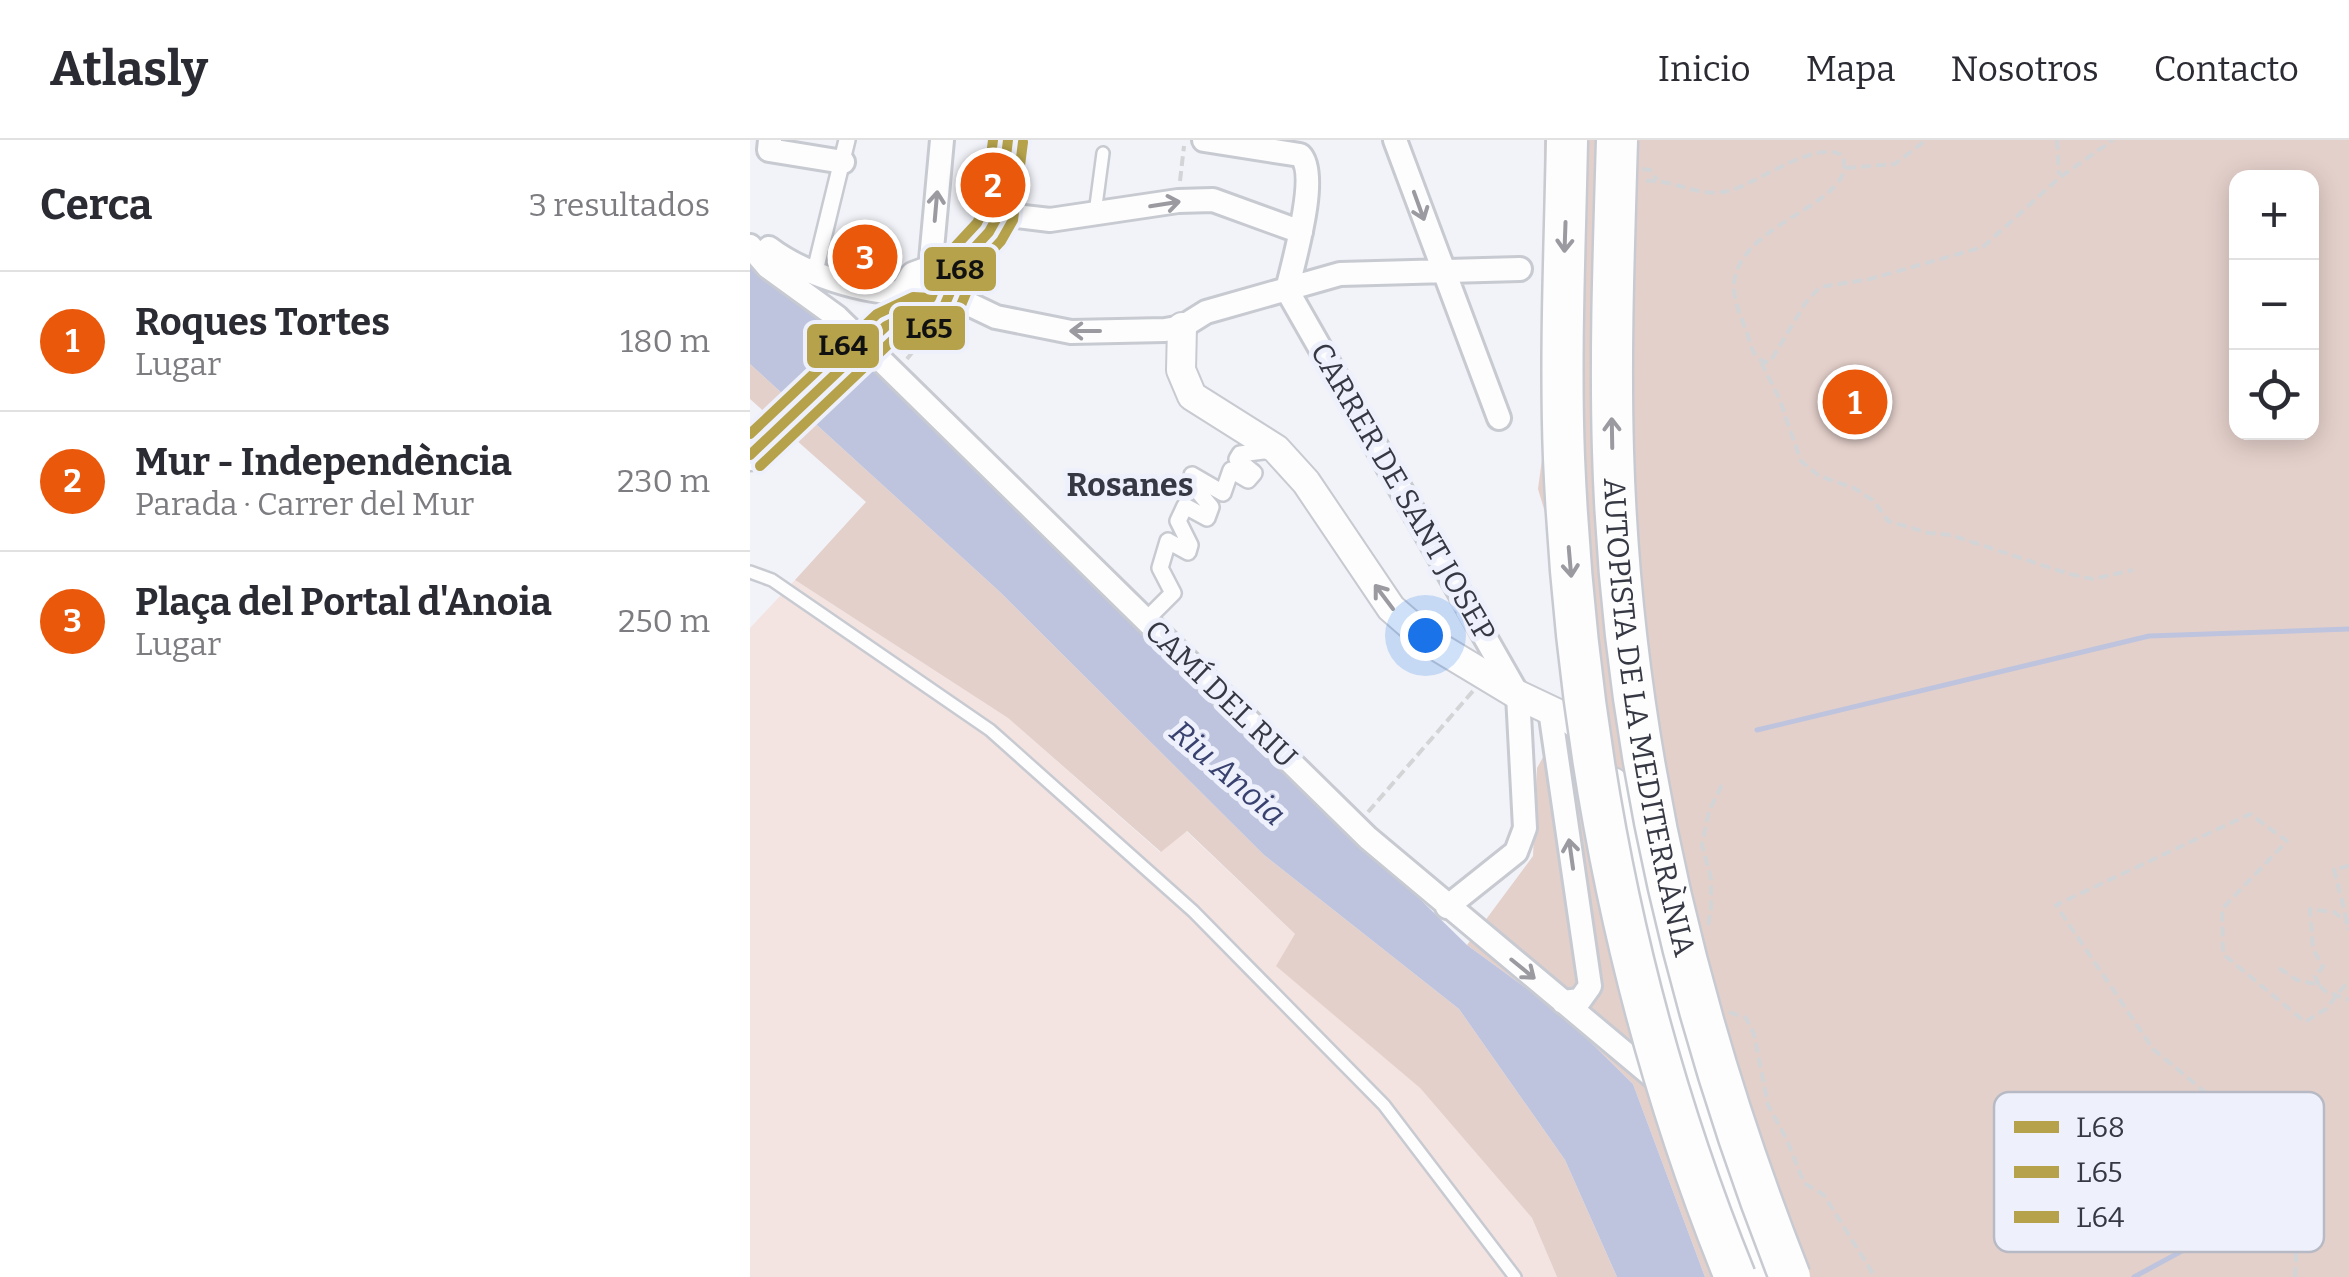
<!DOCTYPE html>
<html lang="es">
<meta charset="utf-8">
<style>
body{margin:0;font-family:Bitter,serif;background:#f7f7f7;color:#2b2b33}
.controls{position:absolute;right:30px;top:30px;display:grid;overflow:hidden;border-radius:20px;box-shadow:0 5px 25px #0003}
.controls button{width:90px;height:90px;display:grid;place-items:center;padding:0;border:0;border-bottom:2px solid #e1e1e2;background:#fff;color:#2b2b33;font:50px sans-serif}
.you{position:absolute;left:675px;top:495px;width:35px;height:35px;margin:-25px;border:8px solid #fff;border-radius:50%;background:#1a73e8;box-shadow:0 0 0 15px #1a73e833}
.badge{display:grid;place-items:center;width:65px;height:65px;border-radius:50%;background:#ea580c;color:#fff;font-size:32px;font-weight:700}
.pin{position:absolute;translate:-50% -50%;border:5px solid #fff;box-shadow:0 2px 10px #0006}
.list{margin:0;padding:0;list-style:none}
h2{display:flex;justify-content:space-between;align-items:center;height:130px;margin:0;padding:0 40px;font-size:42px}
h2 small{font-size:32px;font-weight:400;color:#7c7c81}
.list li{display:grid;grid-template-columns:65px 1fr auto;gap:30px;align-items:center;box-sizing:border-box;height:140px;padding:0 40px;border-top:2px solid #e1e1e2}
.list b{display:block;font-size:38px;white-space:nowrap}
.list p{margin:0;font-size:32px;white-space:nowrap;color:#7c7c81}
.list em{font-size:32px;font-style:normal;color:#7c7c81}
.icon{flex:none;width:55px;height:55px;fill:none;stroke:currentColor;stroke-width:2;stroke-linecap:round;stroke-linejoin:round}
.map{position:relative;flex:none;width:1599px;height:1137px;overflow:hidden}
header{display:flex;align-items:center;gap:60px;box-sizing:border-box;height:140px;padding:0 50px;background:#fff;border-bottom:2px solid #e1e1e2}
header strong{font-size:48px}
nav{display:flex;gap:55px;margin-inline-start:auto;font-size:35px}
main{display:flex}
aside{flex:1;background:#fff}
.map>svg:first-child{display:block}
.green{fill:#f3e4e1}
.forest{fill:#e4d0cb;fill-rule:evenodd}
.water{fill:#bec4dd}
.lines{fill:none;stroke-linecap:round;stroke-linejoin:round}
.stream{stroke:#bec4dd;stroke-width:5}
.service-casing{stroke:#c8cad1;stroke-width:16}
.pedestrian-casing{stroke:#c8cad1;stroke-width:20}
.minor-casing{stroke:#c8cad1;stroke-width:28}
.tertiary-casing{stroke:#c8cad1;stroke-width:32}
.secondary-casing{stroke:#c8cad1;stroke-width:35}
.path{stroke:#d3d4d6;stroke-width:4;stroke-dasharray:10 5;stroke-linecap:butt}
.service{stroke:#fdfdfe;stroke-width:11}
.pedestrian{stroke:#fdfdfe;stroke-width:15}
.minor{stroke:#fdfdfe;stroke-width:22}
.tertiary{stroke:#fdfdfe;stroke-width:28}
.secondary{stroke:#fdfdfe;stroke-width:30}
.secondary-bridge-casing{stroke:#c8cad1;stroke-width:35;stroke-linecap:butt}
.motorway-bridge-casing{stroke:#c8cad1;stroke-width:45;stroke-linecap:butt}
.secondary-bridge{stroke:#fdfdfe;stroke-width:30}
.motorway-bridge{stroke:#fdfdfe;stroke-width:40}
.bus-1-casing{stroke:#eef1fc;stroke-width:18}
.bus-2-casing{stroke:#eef1fc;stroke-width:18}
.bus-3-casing{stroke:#eef1fc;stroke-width:18}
.bus-1{stroke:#b5a24b;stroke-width:10}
.bus-2{stroke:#b5a24b;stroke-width:10}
.bus-3{stroke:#b5a24b;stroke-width:10}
.oneway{stroke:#9a9aa0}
.labels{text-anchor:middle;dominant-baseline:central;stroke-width:10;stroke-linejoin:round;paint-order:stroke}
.street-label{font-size:30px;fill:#363843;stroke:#eef1fc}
.neighbourhood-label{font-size:32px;font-weight:bold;fill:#363843;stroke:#eef1fc}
.water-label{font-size:32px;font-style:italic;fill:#39426f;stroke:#eef1fc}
.key{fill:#eef1fc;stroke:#b7bac4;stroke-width:2.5}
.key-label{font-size:28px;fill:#363843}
.line-badge{stroke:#eef1fc;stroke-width:4}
.pale-badge-label{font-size:28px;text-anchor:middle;font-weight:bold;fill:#111}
</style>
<header>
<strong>Atlasly</strong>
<nav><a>Inicio</a><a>Mapa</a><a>Nosotros</a><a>Contacto</a></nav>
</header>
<main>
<aside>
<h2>Cerca<small>3 resultados</small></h2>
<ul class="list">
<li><span class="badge">1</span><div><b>Roques Tortes</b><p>Lugar</p></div><em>180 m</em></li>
<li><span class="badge">2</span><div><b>Mur - Independència</b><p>Parada · Carrer del Mur</p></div><em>230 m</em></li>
<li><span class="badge">3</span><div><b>Plaça del Portal d'Anoia</b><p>Lugar</p></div><em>250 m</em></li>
</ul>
</aside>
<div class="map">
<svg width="1599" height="1137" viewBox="0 0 1599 1137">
<rect width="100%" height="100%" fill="#f2f3f8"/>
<!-- green -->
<path class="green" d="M45,440L258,578L410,712L436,691L546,795L527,826L670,948L782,1078L807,1137H0V488Z"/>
<!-- forest -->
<path class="forest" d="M794,0H1599V1137H955L883,944L813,875L717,805L783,716L787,628L813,581V525L800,389L788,349L792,319ZM1486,38H1562V292H1486Z
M0,224L250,452L514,715L709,869L815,1020L867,1137H807L782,1078L670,948L526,826L545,794L437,691L411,712L258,578L45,440L116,362L0,259Z"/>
<!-- water -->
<path class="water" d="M0,121L93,202L281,380L717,805L813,875L883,944L955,1137H867L815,1020L709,869L514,715L250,452L0,224Z"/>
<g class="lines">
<!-- stream -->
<path class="stream" d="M1007,590L1399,496L1599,489
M1384,1137L1491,1079"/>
<!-- service casing -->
<g class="service-casing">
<path id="service" d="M345,73L353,13
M0,432L22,440L240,590L443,771L634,965L765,1137"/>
</g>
<!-- pedestrian casing -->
<g class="pedestrian-casing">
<path id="pedestrian" d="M64,135L97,0
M396,480L423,453L410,428L418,401L438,412L440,405L428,381L435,366L457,378L461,367L441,343L442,335L473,353L481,330L498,340L504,333L487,319L490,314L522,310"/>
</g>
<!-- minor casing -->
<g class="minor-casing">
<path id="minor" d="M20,0L19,10L93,22
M454,0L550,15C570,34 543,123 537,150
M645,0L749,278
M249,74L300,80L428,61L463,60L551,92
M0,106L18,127L87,177L618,698L913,945
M19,108C53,134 113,153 156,153
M180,131L192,0
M537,150L768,555L775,688L766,712L697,767
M200,155L246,177L321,192L415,190L432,187L456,172L590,134L770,129
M800,570L840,846L830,860L813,862
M979,1056L1016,1137"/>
</g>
<!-- tertiary casing -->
<g class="tertiary-casing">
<path id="tertiary" d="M432,187L431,230L442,256L526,309L556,342L641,468L680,502L768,555L823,581L846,603
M863,642L878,688L913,838L977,1028
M967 1042a14 14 0 1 1 28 0a14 14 0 1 1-28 0Z"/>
</g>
<!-- secondary casing -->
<g class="secondary-casing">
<path id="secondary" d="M156,156C159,165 163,171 173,174C198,182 206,136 214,119
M136,186L165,137L214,119L239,92L249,74L258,0
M0,315L37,281"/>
</g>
<!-- path -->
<path class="path" d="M1307,0L1309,35
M1096,28L1145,24L1176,0
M892,29L900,30L907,40
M430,41L434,6
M896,41C926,39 950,60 982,50C1010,41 1066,0 1092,15C1113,63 990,80 984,143C983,161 992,179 998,196C1002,209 1004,222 1020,222L1056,162L1070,147L1120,139L1233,107L1309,38L1363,0
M155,202L165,209L156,220
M1011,222L1029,258L1051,321L1069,336L1104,348L1124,361L1138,381L1179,393L1201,395L1319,434L1343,439L1383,430
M618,672L723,551
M1599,726L1584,729L1599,790
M958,785L961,770V738L952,705L959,671L972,645
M1529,828L1547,840L1569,845L1575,851L1599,860
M1569,845L1565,836L1573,827L1563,809L1560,769L1584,772L1599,784
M979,872L996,878L1004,894L1018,965L1037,1000L1054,1043L1074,1055L1125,1137
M1545,1137L1549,1051L1543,1025L1403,909L1306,765L1500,674L1537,701L1472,769L1473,814L1555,882L1576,869L1599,840"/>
<!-- service -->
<use href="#service" class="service"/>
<!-- pedestrian -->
<use href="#pedestrian" class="pedestrian"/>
<!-- minor -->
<use href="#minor" class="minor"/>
<!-- tertiary -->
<use href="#tertiary" class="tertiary"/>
<!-- secondary -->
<use href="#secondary" class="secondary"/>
<!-- secondary-bridge casing -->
<g class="secondary-bridge-casing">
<path id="secondary-bridge" d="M37,281L136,186"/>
</g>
<!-- motorway-bridge casing -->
<g class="motorway-bridge-casing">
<g id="motorway-bridge">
<path d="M817,0C815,106 810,212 814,318C826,599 879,877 985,1137"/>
<path id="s1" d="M867,0C864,104 860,207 863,311C871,596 936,873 1040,1137"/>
</g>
</g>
<!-- secondary-bridge -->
<use href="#secondary-bridge" class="secondary-bridge"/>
<!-- motorway-bridge -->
<use href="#motorway-bridge" class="motorway-bridge"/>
<!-- bus-1 casing -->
<g class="bus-1-casing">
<path id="bus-1" d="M0,315L136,186L167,171L180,175L193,169L214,119L239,92L249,74L258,0"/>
</g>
<!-- bus-2 casing -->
<g class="bus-2-casing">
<path id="bus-2" d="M10,326L145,198L168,187L185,189L206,177L227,127L251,101L263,80L273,2"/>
</g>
<!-- bus-3 casing -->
<g class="bus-3-casing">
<path id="bus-3" d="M0,294L127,174L163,157L181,158L201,111L227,83L234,69L243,0"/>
</g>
<!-- bus-1 -->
<use href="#bus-1" class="bus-1"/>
<!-- bus-2 -->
<use href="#bus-2" class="bus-2"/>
<!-- bus-3 -->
<use href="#bus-3" class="bus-3"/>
</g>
<!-- one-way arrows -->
<defs><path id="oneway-shaft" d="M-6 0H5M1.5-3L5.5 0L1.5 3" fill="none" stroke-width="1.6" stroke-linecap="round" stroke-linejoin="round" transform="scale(2.5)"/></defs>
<g class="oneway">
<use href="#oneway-shaft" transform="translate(415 64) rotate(-9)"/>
<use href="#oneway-shaft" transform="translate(186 66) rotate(-85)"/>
<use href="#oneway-shaft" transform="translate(669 66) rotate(70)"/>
<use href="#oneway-shaft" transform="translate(815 97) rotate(92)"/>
<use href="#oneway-shaft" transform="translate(335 191) rotate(-180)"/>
<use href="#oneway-shaft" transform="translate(862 293) rotate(-91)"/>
<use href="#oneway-shaft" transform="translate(820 422) rotate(85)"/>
<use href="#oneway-shaft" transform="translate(634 457) rotate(-127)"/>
<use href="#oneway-shaft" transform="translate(821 714) rotate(-98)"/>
<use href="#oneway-shaft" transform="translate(773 829) rotate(39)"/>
</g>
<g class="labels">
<!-- street labels -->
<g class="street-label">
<text transform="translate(653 352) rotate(60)">CARRER DE SANT JOSEP</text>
<text transform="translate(471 554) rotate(44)">CAMÍ DEL RIU</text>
<text stroke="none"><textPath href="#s1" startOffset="580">AUTOPISTA DE LA MEDITERRÀNIA</textPath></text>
</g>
<!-- neighbourhood labels -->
<g class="neighbourhood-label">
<text x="380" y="345">Rosanes</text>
</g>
<!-- water labels -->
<g class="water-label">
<text transform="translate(478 633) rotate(41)">Riu Anoia</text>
</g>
</g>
<!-- legend -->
<rect x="1244" y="952" width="330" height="160" rx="15" class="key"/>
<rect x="1264" y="981" width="45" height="12" fill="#b5a24b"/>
<rect x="1264" y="1026" width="45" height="12" fill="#b5a24b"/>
<rect x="1264" y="1071" width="45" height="12" fill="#b5a24b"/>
<g class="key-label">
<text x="1326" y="997">L68</text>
<text x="1326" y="1042">L65</text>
<text x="1326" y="1087">L64</text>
</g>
<g class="line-badge">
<rect x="172" y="105" width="76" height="48" rx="10" fill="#b5a24b"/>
<rect x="141" y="164" width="76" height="48" rx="10" fill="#b5a24b"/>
<rect x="55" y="182" width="76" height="48" rx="10" fill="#b5a24b"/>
</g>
<g class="pale-badge-label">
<text x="210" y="139">L68</text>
<text x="179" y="198">L65</text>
<text x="93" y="215">L64</text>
</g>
</svg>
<div class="controls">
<button>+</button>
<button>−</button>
<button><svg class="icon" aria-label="locate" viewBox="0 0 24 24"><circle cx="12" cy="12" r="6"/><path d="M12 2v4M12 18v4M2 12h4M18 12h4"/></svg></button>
</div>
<div class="you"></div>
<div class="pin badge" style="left:1105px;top:262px">1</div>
<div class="pin badge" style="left:243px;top:45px">2</div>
<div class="pin badge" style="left:115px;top:117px">3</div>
</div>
</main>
